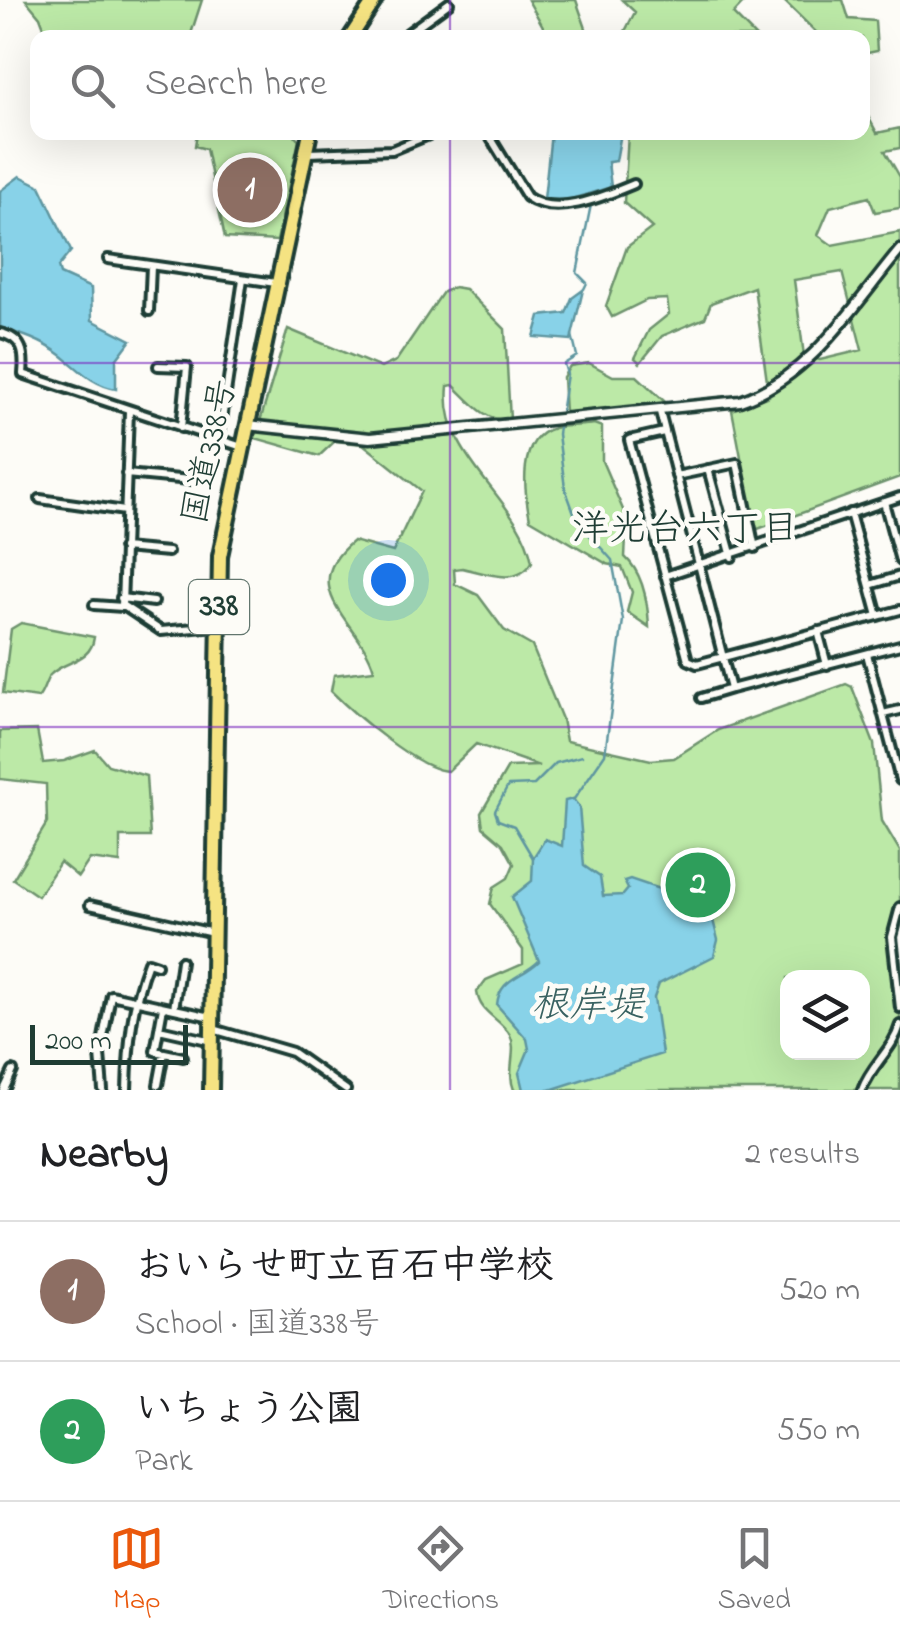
<!DOCTYPE html>
<meta charset="utf-8">
<style>
body{margin:0;font-family:"Indie Flower","Klee One",sans-serif;background:#f6f6f6;color:#202124}
.controls{position:absolute;right:30px;bottom:30px;display:grid;overflow:hidden;border-radius:20px;box-shadow:0 10px 40px #0002}
.controls button{width:90px;height:90px;display:grid;place-items:center;padding:0;border:0;border-bottom:2px solid #e0e0e0;background:#fff;color:#202124;font:50px sans-serif}
.scale{position:absolute;left:30px;bottom:25px;width:158px;box-sizing:border-box;padding-left:10px;border:5px solid #1f3d34;border-top:0;font-size:28px;line-height:35px;white-space:nowrap;color:#1f3d34;-webkit-text-stroke:8px #fdfcf7;paint-order:stroke}
.you{position:absolute;left:388px;top:580px;width:35px;height:35px;margin:-25px;border:8px solid #fff;border-radius:50%;background:#1a73e8;box-shadow:0 0 0 15px #1a73e833}
.badge{display:grid;place-items:center;width:65px;height:65px;border-radius:50%;background:#ea580c;color:#fff;font-size:32px;font-weight:700}
.pin{position:absolute;translate:-50% -50%;border:5px solid #fff;box-shadow:0 2px 10px #0006}
.list{margin:0;padding:0;list-style:none}
h2{display:flex;justify-content:space-between;align-items:center;height:130px;margin:0;padding:0 40px;font-size:42px}
h2 small{font-size:32px;font-weight:400;color:#757577}
.list li{display:grid;grid-template-columns:65px 1fr auto;gap:30px;align-items:center;box-sizing:border-box;height:140px;padding:0 40px;border-top:2px solid #e0e0e0}
.list b{display:block;font-size:38px;white-space:nowrap}
.list p{margin:0;font-size:32px;white-space:nowrap;color:#757577}
.list em{font-size:32px;font-style:normal;color:#757577}
.icon{flex:none;width:55px;height:55px;fill:none;stroke:currentColor;stroke-width:2;stroke-linecap:round;stroke-linejoin:round}
.map{position:relative;flex:none;width:900px;height:1090px;overflow:hidden}
.search{position:absolute;background:#fff;box-shadow:0 10px 40px #0002;left:30px;right:30px;top:30px;height:110px;display:flex;align-items:center;gap:25px;box-sizing:border-box;padding:0 35px;border-radius:20px;color:#757577;font-size:38px}
.sheet{height:410px;background:#fff}
nav{display:flex;justify-content:space-around;align-items:center;box-sizing:border-box;height:140px;border-top:2px solid #e0e0e0;background:#fff;font-size:28px;color:#757577}
nav a{display:grid;justify-items:center;gap:5px}
nav .on{color:#ea580c}
.map>svg:first-child{display:block}
.green{fill:#bce9a7;stroke:#6e936e;stroke-width:2.5;fill-rule:evenodd}
.water{fill:#88d2e8;stroke:#5e96a0;stroke-width:2.5}
.lines{fill:none;stroke-linecap:round;stroke-linejoin:round}
.stream{stroke:#5e96a0;stroke-width:2.5}
.minor-casing{stroke:#1f3d34;stroke-width:14}
.tertiary-casing{stroke:#1f3d34;stroke-width:15}
.trunk-casing{stroke:#1f3d34;stroke-width:20}
.minor{stroke:#fdfcf7;stroke-width:6}
.tertiary{stroke:#fdfcf7;stroke-width:8}
.trunk{stroke:#f5e382;stroke-width:12}
.grid{fill:none;stroke:#7b2cbf;stroke-width:2.5;stroke-opacity:0.55}
.labels{text-anchor:middle;dominant-baseline:central;stroke-width:9;stroke-linejoin:round;paint-order:stroke}
.shield{fill:#fdfcf7;stroke:#62766e;stroke-width:2.5}
.shield-label{font-size:32px;font-weight:bold;fill:#1f3d34}
.street-label{font-size:35px;fill:#1f3d34;stroke:#fdfcf7}
.neighbourhood-label{font-size:38px;fill:#1f3d34;stroke:#fdfcf7}
.water-label{font-size:38px;font-style:italic;fill:#396261;stroke:#fdfcf7}
</style>
<div class="map">
<svg width="900" height="1090" viewBox="0 0 900 1090">
<rect width="100%" height="100%" fill="#fdfcf7"/>
<filter id="ink" filterUnits="userSpaceOnUse"><feTurbulence type="fractalNoise" baseFrequency=".01" numOctaves="2"/><feDisplacementMap in="SourceGraphic" scale="20" xChannelSelector="R" yChannelSelector="G"/><feConvolveMatrix kernelMatrix="1 2 1 2 8 2 1 2 1" color-interpolation-filters="sRGB"/></filter>
<g filter="url(#ink)">
<!-- green -->
<path class="green" d="M26,0H202L190,37L48,38L40,17Z
M528,0H576L589,37H549Z
M622,0H746L733,14L756,37H622L635,12Z
M783,0H843L849,19L875,21L877,51L863,54L862,38L821,37Z
M863,107L877,133L900,128V148L885,151L900,177V208L875,212L869,197L830,207L818,235L832,245L900,232V477L755,530L732,410L769,396L754,287L711,303L705,318L662,336L640,363L635,358L649,330L669,314L667,299L647,300L612,317L606,306L627,247L652,228L624,203L628,133L862,132ZM842,272L862,350L820,360L804,356L794,280Z
M197,133H293L299,140L277,241L225,238L206,149L195,146Z
M454,287L465,289L505,329L510,420C485,422 470,401 453,385L448,386C440,459 520,497 532,562C518,587 486,573 462,568L454,569L455,584L478,595L504,630L532,646L562,719L566,741L651,760L674,758L718,730L846,684L852,687L874,744L882,821L900,851V904L890,930L900,1006V1090H514C506,1070 518,1050 510,1035C499,1017 480,1014 477,992L486,980L523,964V950L490,904L494,887L508,878L514,864L503,844L483,827L481,813L508,767L539,766L476,744L448,771C418,770 353,713 331,691L334,675L374,670C361,622 293,590 353,541L393,552L422,491L363,444L335,441L319,456L255,438L288,329L381,368L396,361L443,292ZM788,978H862V1052H788Z
M589,363L613,376H637L664,401L660,406L565,413L563,377L570,366Z
M594,424L602,427V461L627,519L625,557C643,573 648,604 649,627L627,612L632,592L622,567L607,564L530,519C524,491 517,438 554,428C565,425 582,426 594,424Z
M21,623L94,637C91,663 64,660 50,675C45,681 44,692 38,698L3,693L11,629Z
M37,730L43,763L64,761L95,750L108,765L146,776L150,837H120V863L90,859L78,877L60,862L38,896L13,879L47,823L46,784L0,779V731Z"/>
<!-- water -->
<path class="water" d="M551,133H621L616,161L608,162L611,187L568,200L544,199Z
M20,176L40,186L71,251L58,267L60,274L91,288L92,320L131,340L116,360V389C92,385 79,369 61,355C43,341 21,334 0,328V191Z
M583,290L571,340L534,337L540,316L566,313L572,298Z
M573,799L579,807L584,866L600,877L603,896L623,895L628,889L624,881L630,879L677,895L713,920L718,940L714,956L659,984L654,998L662,1054L550,1090H523L519,1073L529,1049L527,1039L497,1005C499,978 522,978 539,961L512,897L532,881L533,858L545,839L562,846L565,801Z"/>
<g class="lines">
<!-- stream -->
<path class="stream" d="M584,289L587,283L577,273L593,195
M572,335L577,356L564,364L567,374L558,434L565,488L577,521L612,560L623,620L605,754L574,799
M533,858L514,826L498,820L495,811L508,786L534,785L556,763L582,756"/>
<!-- minor casing -->
<g class="minor-casing">
<path id="minor" d="M401,38L449,3
M487,132L527,197C556,218 605,196 634,184
M308,153L392,150L436,132
M108,259L276,283
M149,311L151,266
M0,333C23,338 25,353 23,374L242,447
M158,366L187,367L181,428
M129,411L122,605L161,631L217,626
M660,412L731,689L900,645
M664,432L629,440L688,660L697,664L900,610
M219,440L243,279
M708,469L732,557
M126,474L190,480
M676,476L737,463L755,548
M40,499L125,511
M884,502L900,561
M850,513L878,616
M123,548L168,552
M665,576L900,497
M870,585L900,576
M121,598L154,602
M94,605L123,607
M818,631L827,665
M867,654L900,780
M701,698L731,689
M883,714L900,710
M90,905L213,933
M900,907L892,937L900,1008
M163,1007L155,1051L183,1057
M174,1009L181,961
M159,1029L212,1041
M213,1029L292,1052L346,1090
M158,1085L164,1053
M4,1090L13,1071
M103,1090L100,1054L111,995L211,1017
M127,1090C128,1046 132,1003 148,962L157,965
M862,1090C871,1065 893,1050 900,1025"/>
</g>
<!-- tertiary casing -->
<g class="tertiary-casing">
<path id="tertiary" d="M247,425L370,438L740,401C812,376 853,306 900,250"/>
</g>
<!-- trunk casing -->
<g class="trunk-casing">
<path id="trunk" d="M350,38L375,0
M211,1090L220,556L310,132"/>
</g>
<!-- minor -->
<use href="#minor" class="minor"/>
<!-- tertiary -->
<use href="#tertiary" class="tertiary"/>
<!-- trunk -->
<use href="#trunk" class="trunk"/>
</g>
</g>
<!-- grid -->
<path class="grid" d="M450,0V38M450,132V1090M0,363H900M0,727H900"/>
<g class="labels">
<!-- shield labels -->
<rect class="shield" x="189" y="580" width="60" height="54" rx="8"/>
<g class="shield-label">
<text x="219" y="607">338</text>
</g>
<!-- street labels -->
<g class="street-label">
<text transform="translate(211 452) rotate(-78)">国道338号</text>
</g>
<!-- neighbourhood labels -->
<g class="neighbourhood-label">
<text x="685" y="531">洋光台六丁目</text>
</g>
<!-- water labels -->
<g class="water-label">
<text x="588" y="1007">根岸堤</text>
</g>
</g>
</svg>
<div class="controls">
<button><svg class="icon" aria-label="layers" viewBox="0 0 24 24"><path d="M12 4l9 5-9 5-9-5zM3 14l9 5 9-5"/></svg></button>
</div>
<div class="scale">200 m</div>
<div class="you"></div>
<div class="pin badge" style="left:250px;top:190px;background:#8d6e63">1</div>
<div class="pin badge" style="left:698px;top:885px;background:#2e9e5b">2</div>
<div class="search"><svg class="icon" aria-label="search" viewBox="0 0 24 24"><circle cx="10" cy="10" r="6"/><path d="M15 15l6 6"/></svg>Search here</div>
</div>
<section class="sheet">
<h2>Nearby<small>2 results</small></h2>
<ul class="list">
<li><span class="badge" style="background:#8d6e63">1</span><div><b>おいらせ町立百石中学校</b><p>School · 国道338号</p></div><em>520 m</em></li>
<li><span class="badge" style="background:#2e9e5b">2</span><div><b>いちょう公園</b><p>Park</p></div><em>550 m</em></li>
</ul>
</section>
<nav>
<a class="on"><svg class="icon" aria-label="map" viewBox="0 0 24 24"><path d="M3 6l6-2 6 2 6-2v14l-6 2-6-2-6 2zM9 4v14M15 6v14"/></svg>Map</a>
<a><svg class="icon" aria-label="directions" viewBox="0 0 24 24"><path d="M12 3l9 9-9 9-9-9zM9 14v-3h6M13 9l2 2-2 2"/></svg>Directions</a>
<a><svg class="icon" aria-label="saved" viewBox="0 0 24 24"><path d="M7 4h10v16l-5-4-5 4z"/></svg>Saved</a>
</nav>
